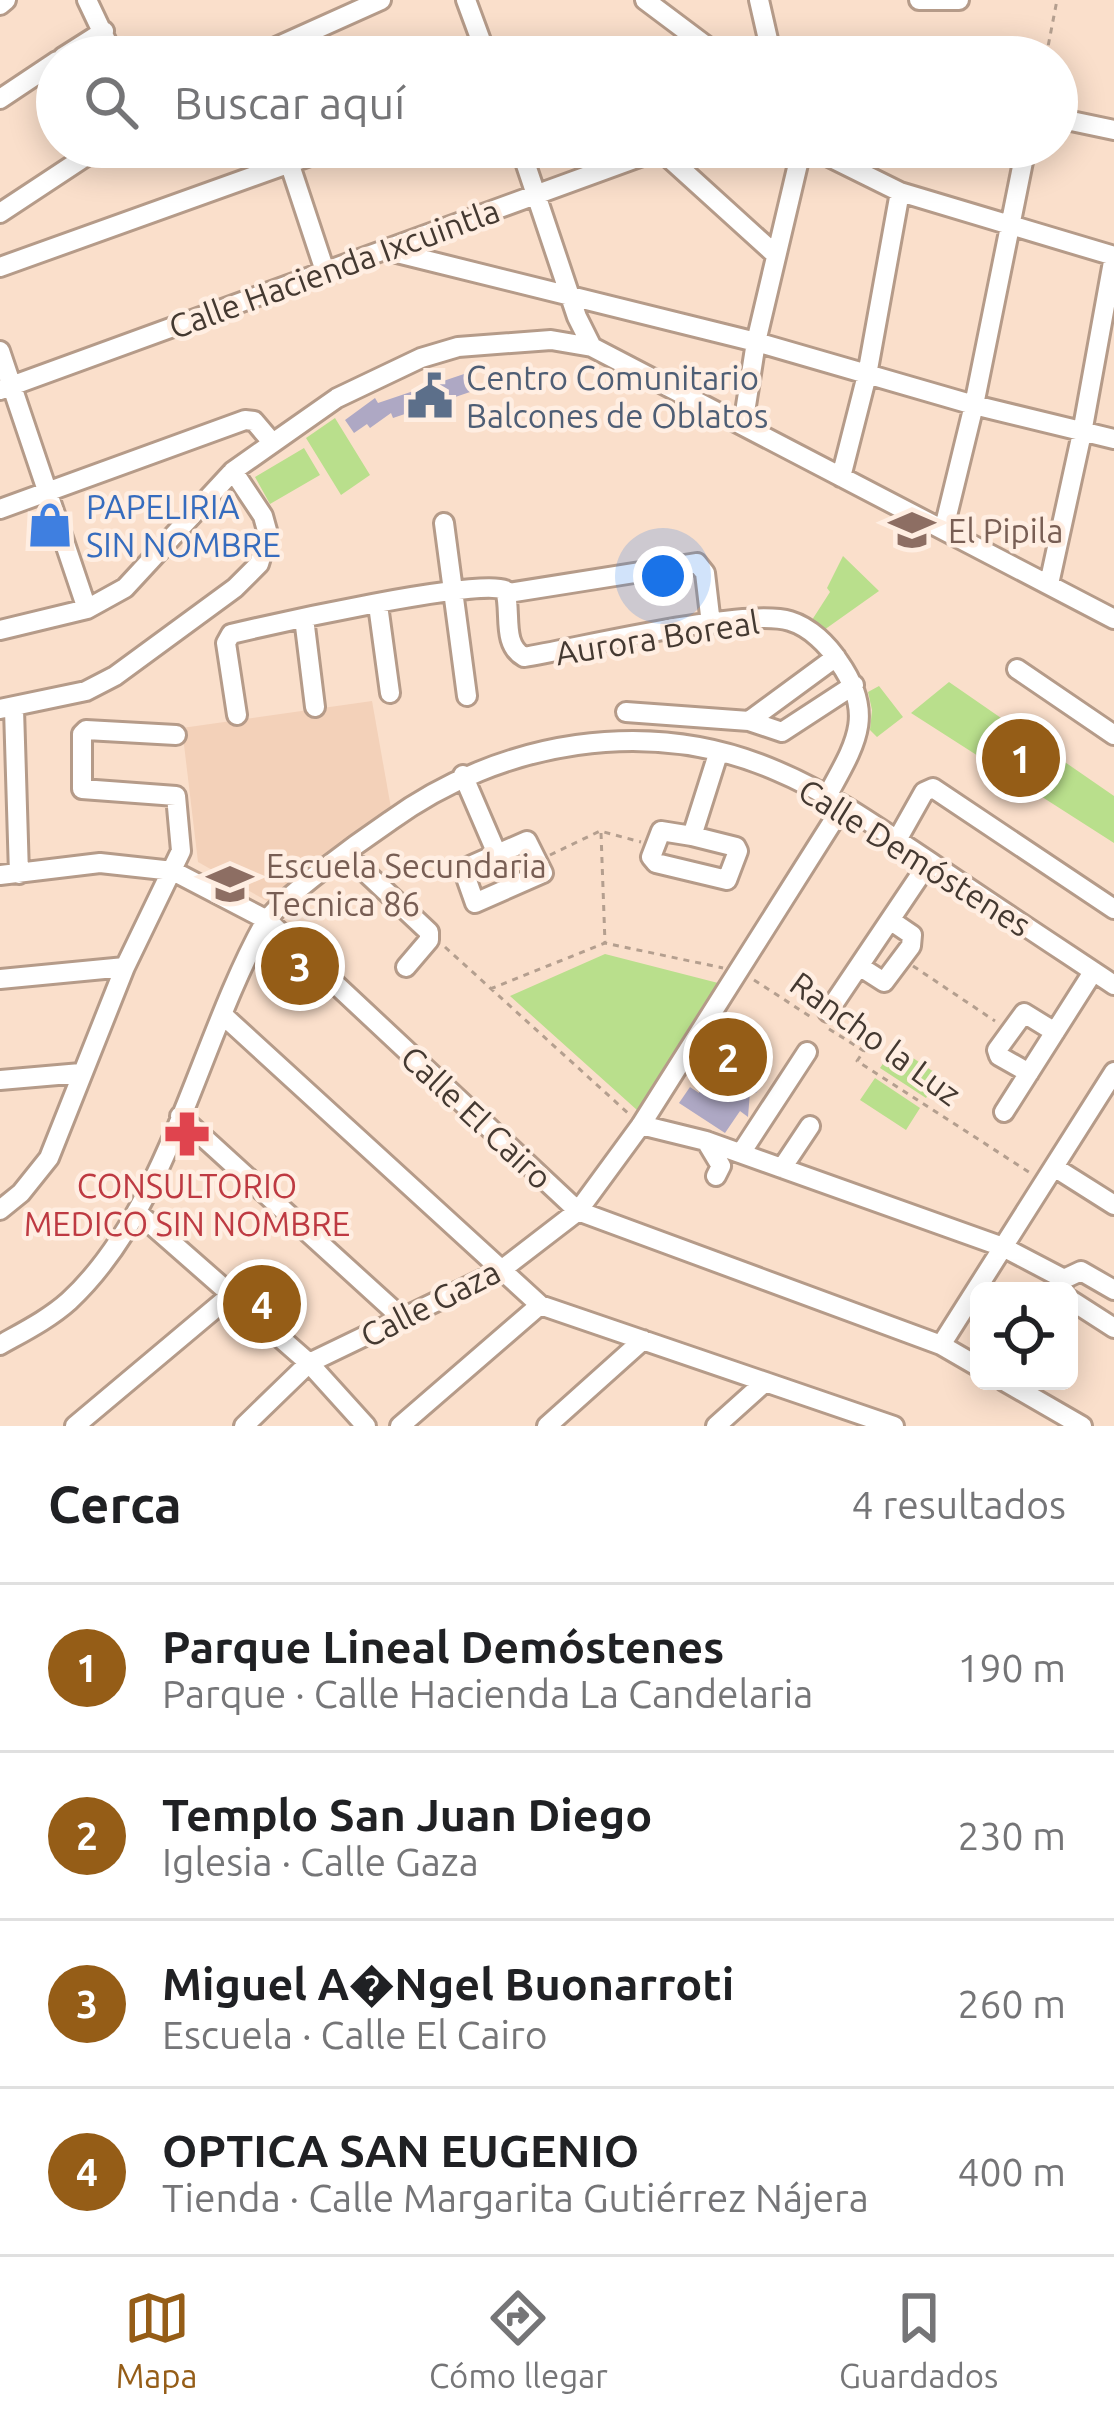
<!DOCTYPE html>
<html lang="es">
<meta charset="utf-8">
<style>
body{margin:0;font-family:Ubuntu,sans-serif;background:#f6f6f6;color:#202124}
.controls{position:absolute;right:36px;bottom:36px;display:grid;overflow:hidden;border-radius:18px;box-shadow:0 6px 30px #0003}
.controls button{width:108px;height:108px;display:grid;place-items:center;padding:0;border:0;border-bottom:3px solid #e0e0e0;background:#fff;color:#202124;font:60px sans-serif}
.you{position:absolute;left:663px;top:576px;width:42px;height:42px;margin:-30px;border:9px solid #fff;border-radius:50%;background:#1a73e8;box-shadow:0 0 0 18px #1a73e833}
.badge{display:grid;place-items:center;width:78px;height:78px;border-radius:50%;background:#955d17;color:#fff;font-size:39px;font-weight:700}
.pin{position:absolute;translate:-50% -50%;border:6px solid #fff;box-shadow:0 3px 12px #0006}
.list{margin:0;padding:0;list-style:none}
h2{display:flex;justify-content:space-between;align-items:center;height:156px;margin:0;padding:0 48px;font-size:51px}
h2 small{font-size:39px;font-weight:400;color:#757577}
.list li{display:grid;grid-template-columns:78px 1fr auto;gap:36px;align-items:center;box-sizing:border-box;height:168px;padding:0 48px;border-top:3px solid #e0e0e0}
.list b{display:block;font-size:45px;white-space:nowrap}
.list p{margin:0;font-size:39px;white-space:nowrap;color:#757577}
.list em{font-size:39px;font-style:normal;color:#757577}
.icon{flex:none;width:66px;height:66px;fill:none;stroke:currentColor;stroke-width:2;stroke-linecap:round;stroke-linejoin:round}
.map{position:relative;flex:none;width:1114px;height:1426px;overflow:hidden}
.search{position:absolute;background:#fff;box-shadow:0 6px 30px #0003;left:36px;right:36px;top:36px;height:132px;display:flex;align-items:center;gap:30px;box-sizing:border-box;padding:0 42px;border-radius:66px;color:#757577;font-size:45px}
.sheet{height:828px;background:#fff}
nav{display:flex;justify-content:space-around;align-items:center;box-sizing:border-box;height:168px;border-top:3px solid #e0e0e0;background:#fff;font-size:33px;color:#757577}
nav a{display:grid;justify-items:center;gap:6px}
nav .on{color:#955d17}
.map>svg:first-child{display:block}
.built{fill:#f3d1b9}
.green{fill:#b9df8c}
.building{fill:#aea8c4}
.lines{fill:none;stroke-linecap:round;stroke-linejoin:round}
.minor-casing{stroke:#b59b89;stroke-width:24}
.path{stroke:#b49f8f;stroke-width:3;stroke-dasharray:6 6;stroke-linecap:butt}
.minor{stroke:#fff;stroke-width:18}
.labels{text-anchor:middle;dominant-baseline:central;stroke-width:9;stroke-linejoin:round;paint-order:stroke}
.street-label{font-size:33px;fill:#443931;stroke:#ffeee2}
.service-label{font-size:33px;fill:#4e5e75;stroke:#ffeee2;text-anchor:start}
.shop-label{font-size:33px;fill:#366cbe;stroke:#ffeee2;text-anchor:start}
.education-label{font-size:33px;fill:#785e54;stroke:#ffeee2;text-anchor:start}
.health-label{font-size:33px;fill:#be3a42;stroke:#ffeee2}
</style>
<div class="map">
<svg width="1114" height="1426" viewBox="0 0 1114 1426">
<rect width="100%" height="100%" fill="#fadfcb"/>
<!-- built -->
<path class="built" d="M372,701L391,808L267,901L198,862L182,728Z"/>
<!-- green -->
<path class="green" d="M335,418L370,475L341,495L306,438Z
M304,448L320,475L270,504L255,477Z
M843,556L879,591L824,630L812,620L830,592L827,588Z
M949,682L1114,796V843L911,713Z
M879,686L903,717L877,737L870,730L872,710L868,692Z
M605,954L722,984L637,1110L510,996Z
M895,1046L940,1076L926,1098L880,1068Z
M875,1078L920,1108L906,1130L860,1100Z"/>
<!-- building -->
<path class="building" d="M467,373L473,391L393,418L391,413L370,428L367,424L354,433L345,420L375,398L378,403Z
M731,1036L762,1084L756,1093L750,1092L748,1117L740,1111L725,1133L679,1103L690,1087L699,1093L706,1065L716,1048Z"/>
<g class="lines">
<!-- minor casing -->
<g class="minor-casing">
<path id="minor" d="M87,0L114,57
M466,0L487,57
M645,0L721,57
M759,0L772,57
M919,0H959
M0,5L6,0
M63,57L104,31
M254,57L381,0
M0,99L57,61
M1057,118L1114,130
M284,147L325,271
M520,147L577,317L592,347
M657,147L776,255
M809,147L900,192L1114,256L1082,433L1049,584
M0,213L100,147
M385,250L756,342L974,405L1114,439
M0,267L335,147
M0,351L87,609
M0,390L667,147
M743,425L756,342L802,147
M841,477L867,375L900,192
M0,509L245,420L254,421L271,441
M444,523L467,696
M944,528L974,405L1026,147
M508,593L697,563L705,573L711,624
M378,605L390,693
M304,618L315,707
M0,630L87,609L125,588L233,471L337,398L421,358L458,347L551,340L592,347L1114,619
M1017,669L1114,735
M0,709L86,691L115,676L235,588L259,564L268,534L263,516L233,471
M14,709L19,874
M626,712L749,721L782,732L854,685
M237,715L226,643L231,634C273,624 477,578 505,590C512,612 501,644 524,657C579,648 745,607 790,621C810,627 828,645 839,662C877,716 854,746 826,798
M749,721L836,657
M463,775L497,854
M692,836L736,847L738,851L727,880L656,863L651,857L661,831L692,836L718,754
M897,840L924,792L933,788L1114,909
M527,841L543,873L475,903L463,869Z
M345,853L429,932V940L406,967
M0,875L100,863L173,871L267,920L578,1211L941,1345L979,1367
M859,966L884,982L911,946L912,935L890,920
M0,979L125,967
M828,1012L929,862
M224,1016L540,1305L894,1426
M1029,1073L999,1056L997,1050L1024,1013L1055,1032
M0,1080L81,1073
M1004,1112L1093,972
M180,1116L402,1318
M641,1125L706,1141L1003,1247L1064,1279
M706,1141L721,1166L716,1176
M741,1153L807,1052
M1054,1167L1114,1205
M782,1168L810,1126
M0,1210L21,1193L49,1158L125,967L181,851L176,796L82,789V734L86,730L176,735
M137,1212L309,1363L366,1426
M1062,1291L1064,1279L1081,1271L1114,1290
M1069,1299L1114,1328
M0,1345C23,1332 49,1319 69,1301C168,1209 199,1041 264,924C279,899 362,840 390,821C500,741 649,715 777,771C832,794 883,831 933,864C993,905 1054,945 1114,985
M941,1345L1114,1072
M1004,1381L1082,1426
M75,1426L231,1295
M244,1426L309,1363L500,1271L578,1211L641,1125L842,807
M400,1426L540,1305
M547,1426L643,1340
M716,1426L765,1382"/>
</g>
<!-- path -->
<path class="path" d="M1046,57L1057,0
M601,833L605,943
M550,855L600,831L641,842
M445,947L629,1114
M913,966L995,1021
M754,980L811,1017
M490,989L605,943L723,968
M829,1029L864,1051L857,1061L1032,1174"/>
<!-- minor -->
<use href="#minor" class="minor"/>
</g>
<!-- icons -->
<defs>
<g id="civic-bare" transform="scale(3.6)"><path d="M-.6-6.5H3V-4.5H.6V-3L4-1V1h2V6H-6V1h2V-1L-.6-3ZM-1.2 2.5V6h2.4V2.5Z" fill="#5c6f8a" stroke="#ffeee2" stroke-width="2.5" paint-order="stroke"/></g>
<g id="shop-bare" transform="scale(3.6)"><path d="M-5-2.5h2.3a2.7 3.5 0 0 1 5.4 0H5L5.5 6h-11ZM-1.5-2.5h3a1.5 2.3 0 0 0-3 0Z" fill="#3f7fe0" stroke="#ffeee2" stroke-width="2.5" paint-order="stroke"/></g>
<g id="school-bare" transform="scale(3.6)"><path d="M0-5L7-2L0 1L-7-2ZM-4 1L0 2.5L4 1V4Q0 6-4 4Z" fill="#8d6e63" stroke="#ffeee2" stroke-width="2.5" paint-order="stroke"/></g>
<g id="pharmacy-bare" transform="scale(3.6)"><path d="M-2-6h4v4h4v4h-4v4h-4v-4h-4v-4h4Z" fill="#e0444e" stroke="#ffeee2" stroke-width="2.5" paint-order="stroke"/></g>
</defs>
<g fill-rule="evenodd">
<use href="#civic-bare" x="430" y="396"/>
<use href="#shop-bare" x="50" y="525"/>
<use href="#school-bare" x="912" y="530"/>
<use href="#school-bare" x="230" y="884"/>
<use href="#pharmacy-bare" x="187" y="1134"/>
</g>
<g class="labels">
<!-- street labels -->
<g class="street-label">
<text transform="translate(334 268) rotate(-20)">Calle Hacienda Ixcuintla</text>
<text transform="translate(657 637) rotate(-9)">Aurora Boreal</text>
<text transform="translate(915 857) rotate(32)">Calle Demóstenes</text>
<text transform="translate(876 1038) rotate(36)">Rancho la Luz</text>
<text transform="translate(477 1117) rotate(43)">Calle El Cairo</text>
<text transform="translate(430 1303) rotate(-27)">Calle Gaza</text>
</g>
<!-- service labels -->
<g class="service-label">
<text x="466" y="377">Centro Comunitario<tspan x="466" dy="38">Balcones de Oblatos</tspan></text>
</g>
<!-- shop labels -->
<g class="shop-label">
<text x="86" y="506">PAPELIRIA<tspan x="86" dy="38">SIN NOMBRE</tspan></text>
</g>
<!-- education labels -->
<g class="education-label">
<text x="948" y="530">El Pipila</text>
<text x="266" y="865">Escuela Secundaria<tspan x="266" dy="38">Tecnica 86</tspan></text>
</g>
<!-- health labels -->
<g class="health-label">
<text x="187" y="1185">CONSULTORIO<tspan x="187" dy="38">MEDICO SIN NOMBRE</tspan></text>
</g>
</g>
</svg>
<div class="controls">
<button><svg class="icon" aria-label="locate" viewBox="0 0 24 24"><circle cx="12" cy="12" r="6"/><path d="M12 2v4M12 18v4M2 12h4M18 12h4"/></svg></button>
</div>
<div class="you"></div>
<div class="pin badge" style="left:1021px;top:758px">1</div>
<div class="pin badge" style="left:728px;top:1057px">2</div>
<div class="pin badge" style="left:300px;top:966px">3</div>
<div class="pin badge" style="left:262px;top:1304px">4</div>
<div class="search"><svg class="icon" aria-label="search" viewBox="0 0 24 24"><circle cx="10" cy="10" r="6"/><path d="M15 15l6 6"/></svg>Buscar aquí</div>
</div>
<section class="sheet">
<h2>Cerca<small>4 resultados</small></h2>
<ul class="list">
<li><span class="badge">1</span><div><b>Parque Lineal Demóstenes</b><p>Parque · Calle Hacienda La Candelaria</p></div><em>190 m</em></li>
<li><span class="badge">2</span><div><b>Templo San Juan Diego</b><p>Iglesia · Calle Gaza</p></div><em>230 m</em></li>
<li><span class="badge">3</span><div><b>Miguel A�Ngel Buonarroti</b><p>Escuela · Calle El Cairo</p></div><em>260 m</em></li>
<li><span class="badge">4</span><div><b>OPTICA SAN EUGENIO</b><p>Tienda · Calle Margarita Gutiérrez Nájera</p></div><em>400 m</em></li>
</ul>
</section>
<nav>
<a class="on"><svg class="icon" aria-label="map" viewBox="0 0 24 24"><path d="M3 6l6-2 6 2 6-2v14l-6 2-6-2-6 2zM9 4v14M15 6v14"/></svg>Mapa</a>
<a><svg class="icon" aria-label="directions" viewBox="0 0 24 24"><path d="M12 3l9 9-9 9-9-9zM9 14v-3h6M13 9l2 2-2 2"/></svg>Cómo llegar</a>
<a><svg class="icon" aria-label="saved" viewBox="0 0 24 24"><path d="M7 4h10v16l-5-4-5 4z"/></svg>Guardados</a>
</nav>
